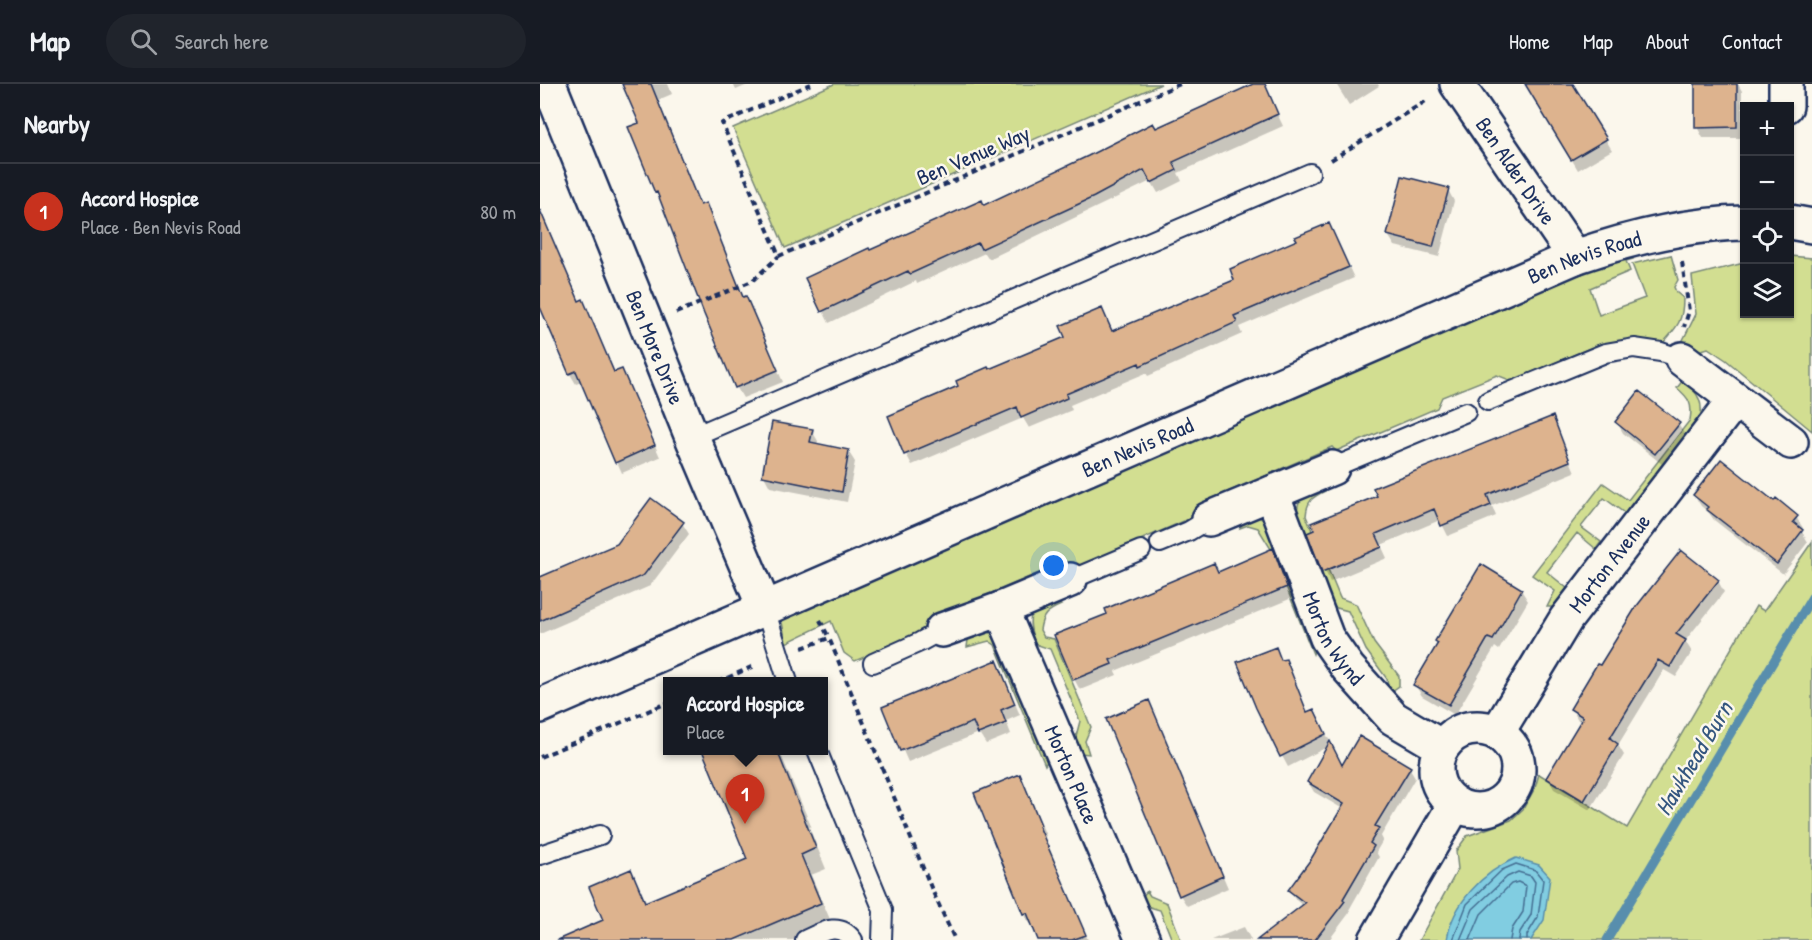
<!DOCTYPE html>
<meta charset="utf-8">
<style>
body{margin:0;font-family:"Patrick Hand",sans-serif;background:#20242c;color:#f1f3f6}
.controls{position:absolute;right:18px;top:18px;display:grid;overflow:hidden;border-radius:0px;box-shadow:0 2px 4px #0004}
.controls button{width:54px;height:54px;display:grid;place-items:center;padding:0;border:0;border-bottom:2px solid #363941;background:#171b24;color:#f1f3f6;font:30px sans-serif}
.you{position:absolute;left:514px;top:482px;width:21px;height:21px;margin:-15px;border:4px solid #fff;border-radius:50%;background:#1a73e8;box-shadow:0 0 0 9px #1a73e833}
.badge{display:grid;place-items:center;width:39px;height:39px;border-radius:50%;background:#c8321e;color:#fff;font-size:20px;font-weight:700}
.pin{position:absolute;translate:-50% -50px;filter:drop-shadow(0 2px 3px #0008)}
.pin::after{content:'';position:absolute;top:32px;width:21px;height:18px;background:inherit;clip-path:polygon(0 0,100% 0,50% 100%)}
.popup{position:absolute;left:123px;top:593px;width:165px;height:78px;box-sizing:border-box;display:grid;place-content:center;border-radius:0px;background:#171b24;filter:drop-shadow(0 2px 4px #0005);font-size:20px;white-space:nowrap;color:#9ea1a6}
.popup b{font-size:22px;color:#f1f3f6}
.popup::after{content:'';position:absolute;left:50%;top:100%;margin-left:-12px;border:12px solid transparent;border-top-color:#171b24}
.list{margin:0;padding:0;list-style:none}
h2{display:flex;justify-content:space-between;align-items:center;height:78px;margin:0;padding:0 24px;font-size:26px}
h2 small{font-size:20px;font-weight:400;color:#9ea1a6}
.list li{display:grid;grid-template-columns:39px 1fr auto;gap:18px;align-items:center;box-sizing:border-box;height:96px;padding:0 24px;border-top:2px solid #363941}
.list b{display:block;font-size:22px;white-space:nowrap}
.list p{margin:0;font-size:20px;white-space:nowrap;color:#9ea1a6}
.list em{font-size:20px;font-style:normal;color:#9ea1a6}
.icon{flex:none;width:33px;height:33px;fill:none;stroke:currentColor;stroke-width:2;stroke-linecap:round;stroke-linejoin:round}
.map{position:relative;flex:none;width:1272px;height:856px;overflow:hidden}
header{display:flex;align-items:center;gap:36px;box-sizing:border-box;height:84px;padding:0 30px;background:#171b24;border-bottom:2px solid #363941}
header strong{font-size:28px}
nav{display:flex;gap:33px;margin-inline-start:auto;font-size:21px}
.search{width:420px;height:54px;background:#20242c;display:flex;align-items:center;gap:15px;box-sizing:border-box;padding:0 21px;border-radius:33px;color:#9ea1a6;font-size:22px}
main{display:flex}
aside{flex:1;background:#171b24}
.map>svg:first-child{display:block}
.green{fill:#d2de91;stroke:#768678;stroke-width:1.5}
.water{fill:#81cde1;stroke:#588ead;stroke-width:1.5}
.shadow{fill:#0003}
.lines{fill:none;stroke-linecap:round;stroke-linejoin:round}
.shore{stroke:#446e92;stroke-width:1.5}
.stream{stroke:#588ead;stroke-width:9}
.building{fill:#ddb38e;stroke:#1b2f5e;stroke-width:1.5}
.service-casing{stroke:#1b2f5e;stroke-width:22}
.minor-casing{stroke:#1b2f5e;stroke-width:38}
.path{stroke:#1b2f5e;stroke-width:4;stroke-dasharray:6 4.5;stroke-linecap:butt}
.service{stroke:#fbf7ec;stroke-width:18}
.minor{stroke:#fbf7ec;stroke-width:33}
.labels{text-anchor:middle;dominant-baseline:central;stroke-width:5;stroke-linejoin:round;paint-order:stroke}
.street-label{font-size:22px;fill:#1b2f5e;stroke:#fbf7ec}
.water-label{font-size:24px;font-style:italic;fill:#34567f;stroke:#fbf7ec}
</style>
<header>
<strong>Map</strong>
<div class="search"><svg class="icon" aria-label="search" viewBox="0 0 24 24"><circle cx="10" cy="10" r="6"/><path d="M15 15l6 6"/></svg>Search here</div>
<nav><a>Home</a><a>Map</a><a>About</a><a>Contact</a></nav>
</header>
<main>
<aside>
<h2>Nearby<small></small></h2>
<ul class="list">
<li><span class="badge">1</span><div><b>Accord Hospice</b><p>Place · Ben Nevis Road</p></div><em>80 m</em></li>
</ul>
</aside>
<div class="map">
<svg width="1272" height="856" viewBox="0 0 1272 856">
<rect width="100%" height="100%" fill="#fbf7ec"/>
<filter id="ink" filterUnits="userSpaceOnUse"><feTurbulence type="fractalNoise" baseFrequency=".0167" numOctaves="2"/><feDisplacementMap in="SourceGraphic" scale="12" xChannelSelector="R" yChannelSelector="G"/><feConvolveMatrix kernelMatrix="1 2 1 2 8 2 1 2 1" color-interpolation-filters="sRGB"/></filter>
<g filter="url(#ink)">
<!-- green -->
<path class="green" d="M294,0H621L245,164L193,44Z
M1091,171L1093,175L1086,177L1090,187L1050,204L1059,231L1105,214L1092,180L1131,171L1138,196L1134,203L1136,208L1143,214C1143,237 1138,242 1123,259L1079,257L1057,261L972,297L957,291L902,313L897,324L796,367L792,363L657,421L658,424L651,434L538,483H529L525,478L390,535L391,539L383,548L315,577L304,569L291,537L246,559L242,538L246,529L1037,188Z
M1250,172L1272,174V347L1186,276L1168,264L1152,269L1141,260L1156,230L1152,192L1204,179V230H1250Z
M1143,296C1159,309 1165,320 1159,340L1087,431L1064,414L1041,443L1061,458L1056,465L1037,449L1007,488L1028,505L1017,523H1007L1015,507L992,491L1063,399L1088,416L1150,336C1153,320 1149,314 1137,304Z
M779,400L785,407C772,413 767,417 766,432L800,514L816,520L834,559L859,592V602L849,609L847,595L826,566L808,527L793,523L757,432C757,413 763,409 779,400Z
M705,431L719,433L728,440L777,556L773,570L731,465L718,444L708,441L700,444Z
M1272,458V856H879L918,785L916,767L927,752L971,736L983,725L995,704L999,690L1087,744L1216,522L1224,527Z
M512,515L521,521C507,527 502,531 500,546L504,553L514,555L551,643L545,657L549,670L540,669L535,656L540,637L510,565L495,560C486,533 488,528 512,515Z
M449,548L458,552L511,671L505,681L455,561L449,557L427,563L429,549Z
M607,807L610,812L627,819L641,856H632L620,826L603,821L600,815Z"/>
<!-- water -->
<path class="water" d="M976,774L999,781L1010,793L1004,836L991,856H907C912,820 943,788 976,774Z"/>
<!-- shadow -->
<path class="shadow" d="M84,0H128L132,10L118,16L161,122L165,121L171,132L204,215L211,225L243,298L203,314L197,304L122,119L116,108L101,40Z
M193,0H210L196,6Z
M717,0H723L743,42L638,89L642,97L618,109L611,97L449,175L445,169L377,200L376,197L289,239L267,195L443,122Z
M796,0H838L839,2L809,21Z
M987,0H1031L1072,66L1038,86Z
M1157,0H1198L1202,7V54H1163L1157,43Z
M908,106L914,117L899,173L855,162L848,151Z
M0,125L40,218L75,289L87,297L120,373L82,389L42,298L36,300L30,290L0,220Z
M789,140L814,194L699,243L702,250L608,292L606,289L530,321L532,326L489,344L483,334L372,381L366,370L420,303L448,287L527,253L562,226L573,248L696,196Z
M1012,334L1035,388L952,422L956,432L908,452L900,436L841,461L847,474L790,498L769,450Z
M1077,338L1138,340L1145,351L1122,380L1083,349Z
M272,347L278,357L277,361L308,367L315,378L307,418L230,403L224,392Z
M1154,411L1234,419L1256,433L1263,444L1261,446L1268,458L1243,490L1174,436L1169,429L1161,422Z
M142,439L149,450L110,502L0,550V495Z
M732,466L738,477L752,514L575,587L577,591L540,606L534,595L678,490Z
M942,482L981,506L988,517L959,566L955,563L915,631L882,612L875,601Z
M1178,497L1184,508L1145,557L1152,568L1136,593L1124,586L1078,661L1084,671L1050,726L1014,705L1008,694L1042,638L1038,636L1032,625L1060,583Z
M735,565L742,578L745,576L751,587L768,630L780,638L803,683L869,684L875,694L841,752L843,756L836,768L839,773L809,826L810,828L789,856H719L763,822L756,816L750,806L772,776L803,725L774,708L768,698L789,662L748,683L742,672Z
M457,578L480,631L466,637L471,650L446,660L439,649L368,678L344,624Z
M614,629L688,804L647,822L640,811Z
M163,666H239L271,742L269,743L286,785L271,791L292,840L253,856H40L65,837L91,787L107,819L209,776Z
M480,692L486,703L506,752L504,753L548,856H499L493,839L490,840L484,830Z
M704,843L711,856H671Z"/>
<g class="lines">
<!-- shore -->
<path class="shore" d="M913,856L927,820L962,786L976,780L995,786L1003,796L998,833L987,851V856
M920,856L933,825L967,793L978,788L991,792L995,798L991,831L980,848L979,856
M930,856L941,830L971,800L978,798L986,802L983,828L972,845L970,856"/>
<!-- stream -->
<path class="stream" d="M1067,856L1272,513"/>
</g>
<!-- building -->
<path class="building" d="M82,0H111L160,121L166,119L203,213L206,212L238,286L195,304L164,230L117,108L115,109L88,43L99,39Z
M713,0H725L738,30L633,78L637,86L611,99L604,86L554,113L441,165L438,159L370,190L368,187L281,228L265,194L329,164L330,166L442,116L444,121L548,72L613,39L616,44Z
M985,0H1033L1067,55L1031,76Z
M1155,0H1197V43L1155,44Z
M862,92L909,104L893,163L847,151Z
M0,126L39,217L43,215L74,288L82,285L115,361L75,379L36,287L29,290L0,223Z
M789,139L809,183L694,232L697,238L600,282L599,279L526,310L527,314L481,334L477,323L364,371L348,332L418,302L416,297L448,283L449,285L525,253L520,242L562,224L572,247L694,196L690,185L757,156L755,153Z
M1099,307L1140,339L1115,370L1075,338Z
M1013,332L1030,377L947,411L951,421L901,442L894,425L836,450L842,463L782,488L767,449L774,446L771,439L837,412L833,404Z
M232,338L273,345L270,358L309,366L302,408L222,392Z
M1181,375L1234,417L1236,414L1258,432L1253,438L1263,446L1237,480L1166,425L1168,423L1153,411Z
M111,414L144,438L104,491L0,537V493L77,460Z
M733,464L747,503L570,576L572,580L533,596L514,551L567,530L565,525L674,479L678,488Z
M1141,466L1179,496L1136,550L1146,556L1130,583L1118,576L1097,610L1070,654L1078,660L1044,717L1006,694L1043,633L1030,625L1057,580L1060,581L1096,523Z
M941,480L982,505L953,556L948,554L909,621L873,601L898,559L895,557Z
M736,563L741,576L746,575L767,628L774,625L786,650L740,673L716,624L697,578Z
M457,576L475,620L461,626L466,639L438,650L433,638L360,667L342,623Z
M609,616L683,792L639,812L566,635Z
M819,652L871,683L835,742L839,744L830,759L834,762L803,815L805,817L775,856H717L765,819L748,806L771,775L804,720L767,698L790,657L802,681Z
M162,666H237L276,764L261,771L281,819L194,856H17L63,836L49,803L91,785L105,818L207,775Z
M480,690L501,741L499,742L546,851L532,856H498L487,829L483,830L434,709Z"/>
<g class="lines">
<!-- service casing -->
<g class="service-casing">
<path id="service" d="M948,317L1065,269L1094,264L1121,268L1142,275
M152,353L770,89
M792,384L926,328
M620,459L649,447L669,435
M530,496L601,466
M225,525L248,598
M333,579L380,558L402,546
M277,666L343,826L342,856
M0,771L60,751
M265,856C282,848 299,837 313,856"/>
</g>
<!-- minor casing -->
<g class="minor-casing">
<g id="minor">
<path id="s1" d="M9,0L152,353L225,525"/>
<path id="s2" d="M917,0L1035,173"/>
<path d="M1246,0V22"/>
<path d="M1250,138L1272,142"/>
<path d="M1142,275L1251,358"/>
<path id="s3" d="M732,409L787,554L808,584L853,634L902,663"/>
<path d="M669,435L792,384"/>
<path id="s4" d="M461,525L603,856"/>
<path d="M402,546L461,525L530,496"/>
<path id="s5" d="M0,622L1035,173C1090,154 1147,140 1204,139"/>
<circle cx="937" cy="685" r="41"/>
<path id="s6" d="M957,649L1026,535L1194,317"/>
<path d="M836,856L915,720"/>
</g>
</g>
<!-- path -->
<path class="path" d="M271,0L182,39L239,172L640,0
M791,76L889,15
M1142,178L1149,227L1144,243
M136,229L212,197L239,172
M280,536L289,554
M262,564L289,554L392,806L415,856
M178,598L216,581
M0,673L127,619"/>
<!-- service -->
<use href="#service" class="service"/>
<!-- minor -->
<use href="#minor" class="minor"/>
</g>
</g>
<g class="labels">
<!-- street labels -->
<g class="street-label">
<text transform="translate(433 71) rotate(-23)">Ben Venue Way</text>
<text stroke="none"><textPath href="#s2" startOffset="105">Ben Alder Drive</textPath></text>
<text stroke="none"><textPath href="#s5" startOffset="1137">Ben Nevis Road</textPath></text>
<text stroke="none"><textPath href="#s1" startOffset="284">Ben More Drive</textPath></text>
<text stroke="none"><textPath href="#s5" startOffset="651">Ben Nevis Road</textPath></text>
<text stroke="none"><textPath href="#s6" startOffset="204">Morton Avenue</textPath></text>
<text stroke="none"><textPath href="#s3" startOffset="158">Morton Wynd</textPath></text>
<text stroke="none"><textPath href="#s4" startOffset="180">Morton Place</textPath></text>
</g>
<!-- water labels -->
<g class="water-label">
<text transform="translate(1153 674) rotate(-59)">Hawkhead Burn</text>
</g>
</g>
</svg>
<div class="controls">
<button>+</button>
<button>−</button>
<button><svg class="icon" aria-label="locate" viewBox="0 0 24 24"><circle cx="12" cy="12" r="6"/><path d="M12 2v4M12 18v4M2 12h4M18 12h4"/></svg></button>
<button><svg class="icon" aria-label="layers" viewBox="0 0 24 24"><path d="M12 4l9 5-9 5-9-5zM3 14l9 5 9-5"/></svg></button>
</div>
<div class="you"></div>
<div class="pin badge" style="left:205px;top:740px">1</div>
<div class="popup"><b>Accord Hospice</b>Place</div>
</div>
</main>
